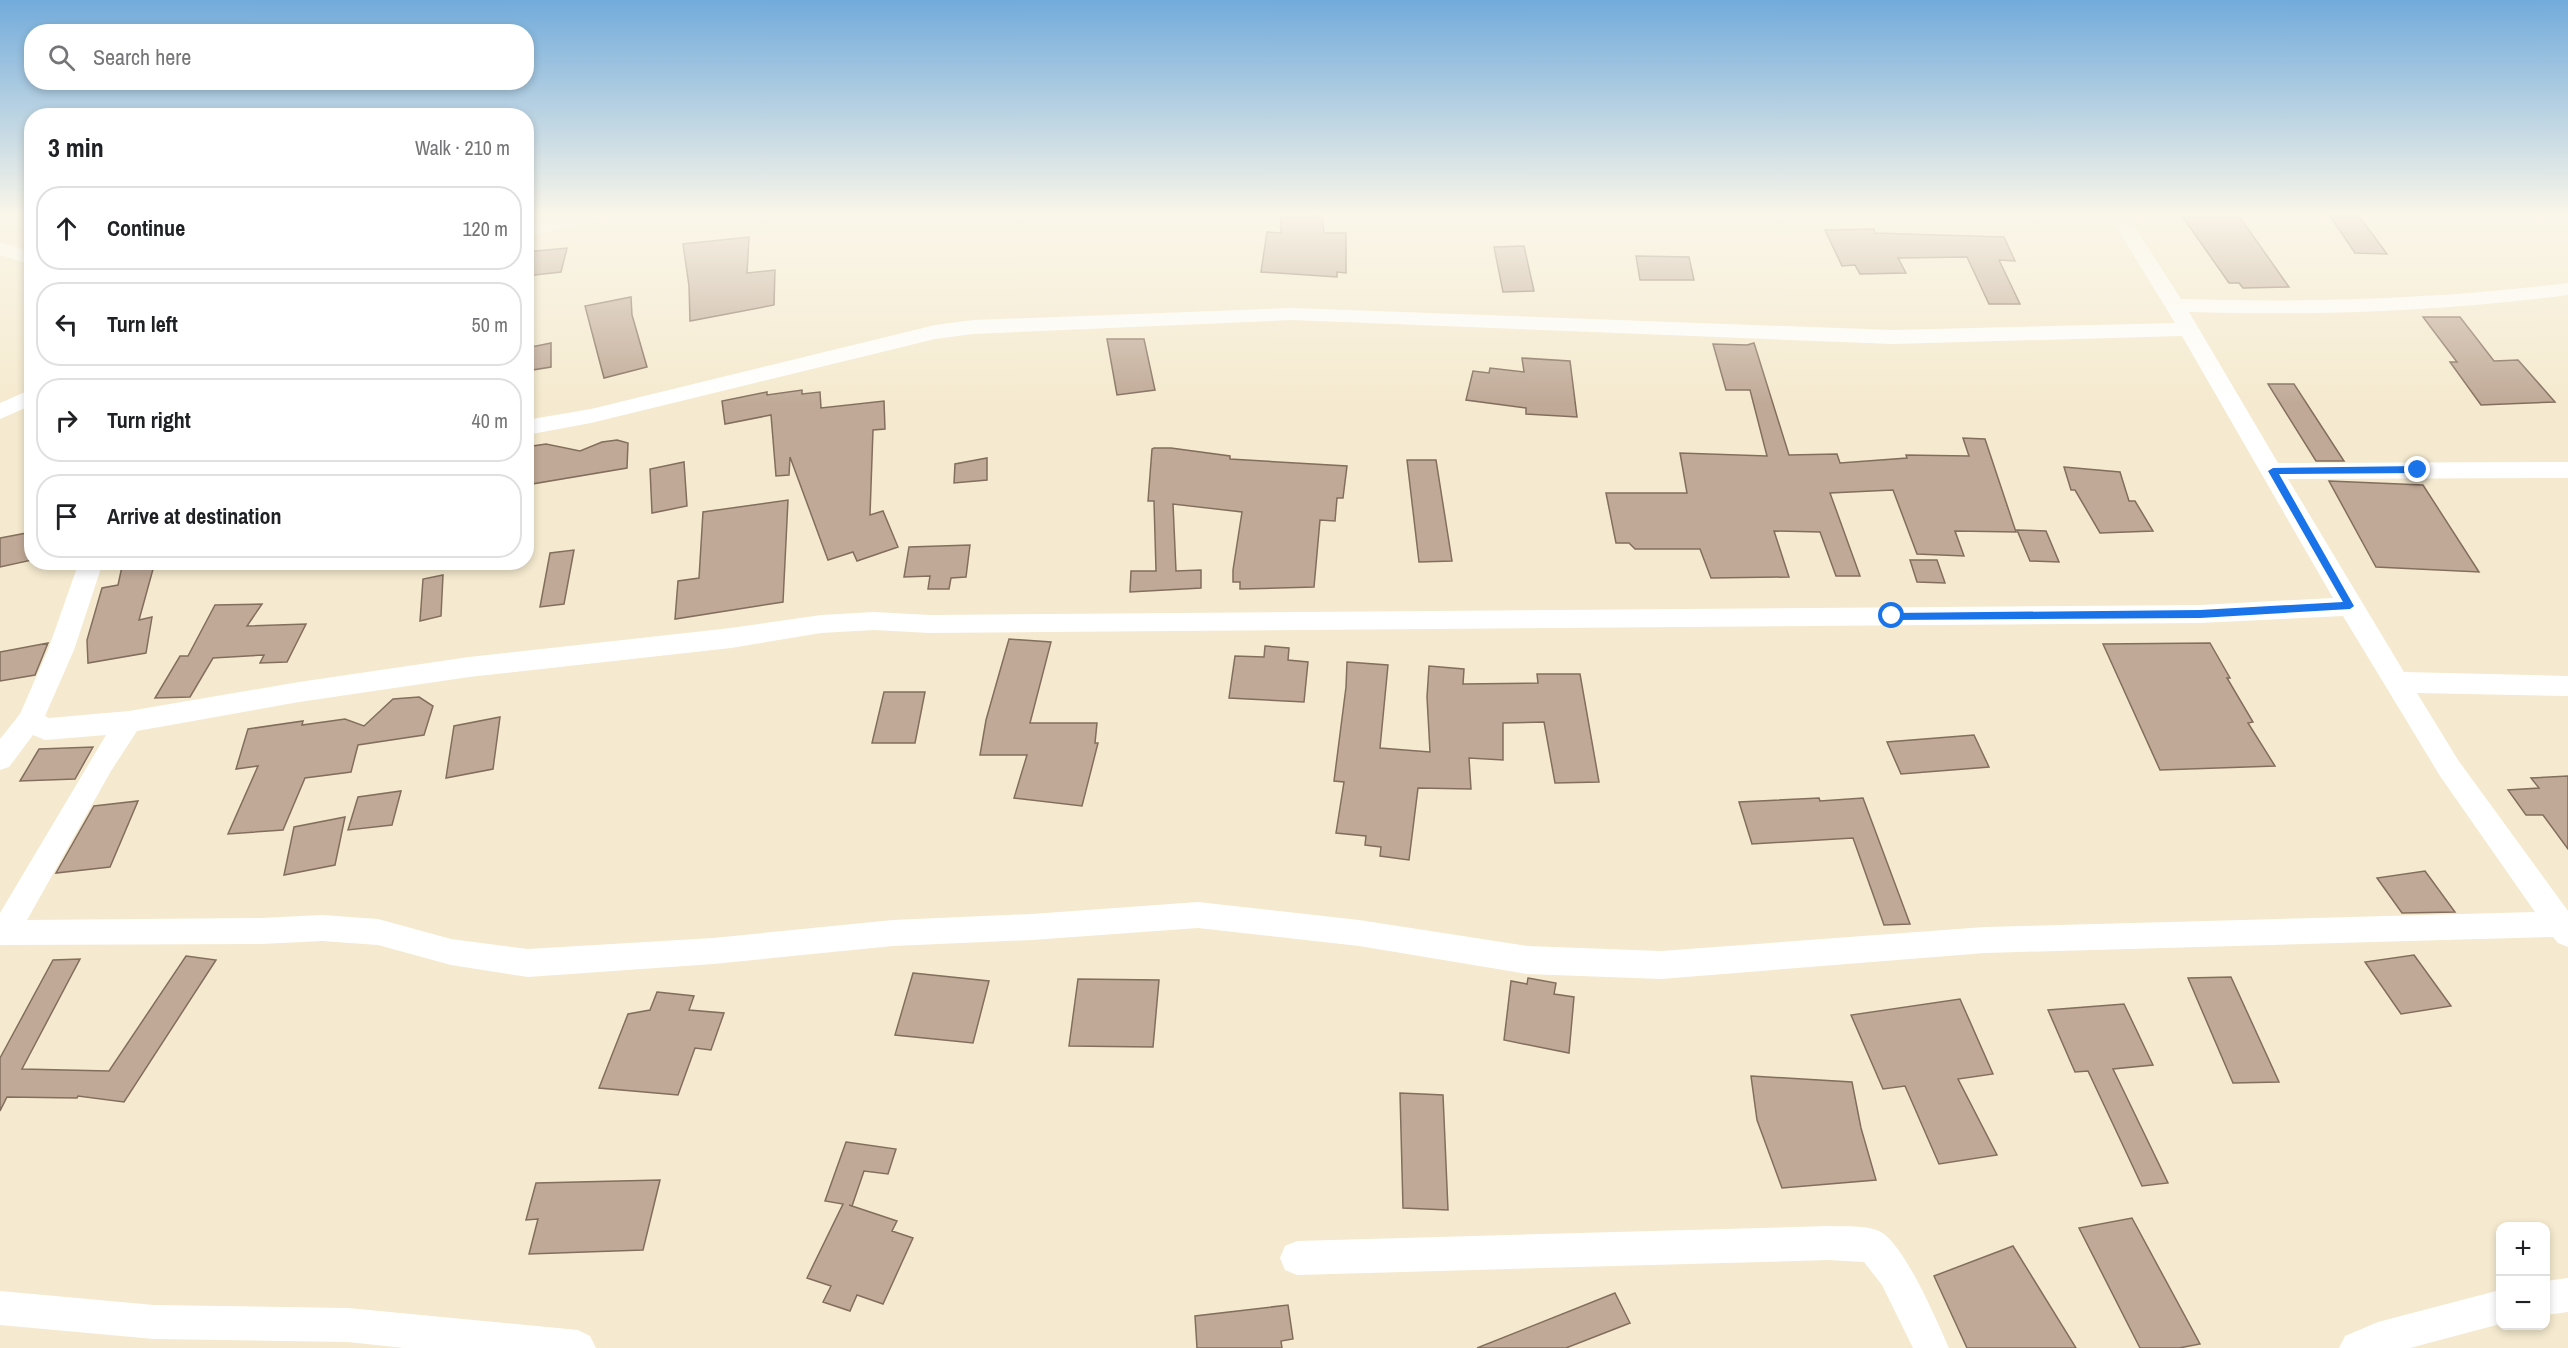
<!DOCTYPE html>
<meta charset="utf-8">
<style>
body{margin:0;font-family:"Archivo Narrow",sans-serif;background:#f6f6f6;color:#202124}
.controls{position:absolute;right:18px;bottom:18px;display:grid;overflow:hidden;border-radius:12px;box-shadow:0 3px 9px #0003}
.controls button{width:54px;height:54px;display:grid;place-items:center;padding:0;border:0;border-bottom:2px solid #e0e0e0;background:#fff;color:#202124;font:30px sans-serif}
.stop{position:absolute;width:18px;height:18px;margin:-14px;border:4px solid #1a73e8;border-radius:50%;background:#fff}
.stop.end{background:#1a73e8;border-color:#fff;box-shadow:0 2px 6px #0008}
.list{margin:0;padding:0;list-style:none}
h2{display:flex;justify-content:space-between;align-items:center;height:78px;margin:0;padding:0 24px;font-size:26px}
h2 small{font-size:20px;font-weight:400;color:#757577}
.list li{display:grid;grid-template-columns:39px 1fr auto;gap:18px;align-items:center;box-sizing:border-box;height:84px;margin:0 12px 12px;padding:0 12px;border:2px solid #e0e0e0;border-radius:24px}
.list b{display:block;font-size:22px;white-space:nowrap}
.list em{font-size:20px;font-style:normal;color:#757577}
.icon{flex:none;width:33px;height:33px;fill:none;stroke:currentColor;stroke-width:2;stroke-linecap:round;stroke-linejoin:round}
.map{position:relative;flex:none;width:2568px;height:1348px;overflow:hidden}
.search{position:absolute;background:#fff;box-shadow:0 3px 9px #0003;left:24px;top:24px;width:510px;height:66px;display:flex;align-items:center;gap:15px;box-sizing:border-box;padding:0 21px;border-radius:24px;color:#757577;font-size:22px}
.panel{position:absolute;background:#fff;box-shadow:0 3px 9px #0003;left:24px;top:108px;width:510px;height:462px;border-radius:24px}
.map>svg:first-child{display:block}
.building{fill:#c0a997;stroke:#836e5d;stroke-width:1.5}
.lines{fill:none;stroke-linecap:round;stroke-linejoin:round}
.minor{fill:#fff;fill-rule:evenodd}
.route{fill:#1a73e8}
</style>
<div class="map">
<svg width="2568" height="1348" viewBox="0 0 2568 1348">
<rect width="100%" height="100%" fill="#f5eacf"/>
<!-- building -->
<path class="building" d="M1322,216L1324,233H1346V273L1337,272V277L1261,272L1267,232L1281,233V217Z
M2182,216H2239L2289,287L2243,288L2239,283H2229Z
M2330,216H2359L2387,254L2355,253Z
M1874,229L1875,233L2004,237L2015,261L1999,260L2020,304H1989L1967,257L1898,258L1906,273L1860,274L1855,265L1842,266L1825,230Z
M749,237L747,273L775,270L774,305L690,321L689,286L683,244Z
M1524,246L1534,291L1503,292L1494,247Z
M567,248L561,272L526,276V252Z
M1636,256L1689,257L1694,280H1640Z
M631,297L632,315L647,367L604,378L585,306Z
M2423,317H2460L2494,361L2518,360L2555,402L2481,405L2450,362H2457Z
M1107,339H1144L1155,390L1117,395Z
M551,343V367L526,371V348Z
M1754,343L1789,455L1837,454L1840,463L1907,458L1906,455L1969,456L1963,438L1985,439L2016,532L1955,531L1964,556L1917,554L1893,490L1830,493L1860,576H1836L1820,532L1774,531L1789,577L1711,578L1700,549H1635L1629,543H1616L1606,493H1687L1680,453L1767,456L1750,390H1726L1713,344L1747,345Z
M1522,358L1570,361L1577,417L1526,414V408L1466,400L1473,371L1489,373L1490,368L1524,372Z
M2268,384H2294L2344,461H2316Z
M802,390V394L820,392L821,408L884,401L885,429L873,430L870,515L883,511L898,547L857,561L853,552L828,560L790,457L789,475L776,476L771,415L725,424L722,401L767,392V395Z
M617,440L628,443L627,468L526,485V447L546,444L580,451L602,442Z
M1154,448H1171L1230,456V459L1347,466L1343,498H1337L1335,521L1320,520L1314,587L1240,589V582H1233V570L1242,512L1173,504L1176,571L1201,570V588L1130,592L1131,571H1156L1154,501H1148L1152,449Z
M987,458V480L954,483L955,464Z
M1407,460H1436L1452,561L1419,562Z
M684,462L687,506L652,513L650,469Z
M2064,467L2120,472L2129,501H2135L2153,531L2100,533L2075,490H2071Z
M2329,481L2423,485L2479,572L2376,567Z
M788,500L783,602L675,619L678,581L699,578L703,512Z
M2017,530L2046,531L2059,562L2030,561Z
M32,532V560L0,567V538Z
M970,545L966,577L951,578L949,589H928L930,576L904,577L909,547Z
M574,550L564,604L540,607L550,553Z
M1910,560H1937L1945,583L1917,582Z
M123,562H155L139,620L152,617L146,653L88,663L87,640L102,588L118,585Z
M443,575L441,616L420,621L423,579Z
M262,604L247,626L306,624L287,662L260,663L264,655L213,658L190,697L155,698L180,656H188L215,605Z
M1009,639L1051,642L1030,723H1097L1095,743H1098L1082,806L1014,798L1027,755H980L986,720Z
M48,643L35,675L0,681V652Z
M2210,643L2230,678H2227L2253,722L2248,723L2275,766L2160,770L2103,644Z
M1265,646L1289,648L1288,660L1308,662L1304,702L1229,698L1235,656L1264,657Z
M1347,662L1388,665L1380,748L1430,752L1427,697L1429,666L1464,669L1463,684L1538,683L1537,674H1580L1599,782L1555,783L1544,722L1503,723V760L1469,758L1471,789L1418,788L1409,860L1380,856L1381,847L1365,845L1366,836L1336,833L1344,782L1334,781L1346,687Z
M884,692H925L915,743H872Z
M419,697L433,706L424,735L358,745L351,772L305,778L283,830L228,834L258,766L236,769L248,729L303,721L302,725L345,719L364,726L393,699Z
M500,717L493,769L446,778L454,726Z
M1974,735L1989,767L1901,774L1887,742Z
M93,747L75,779L20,781L39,749Z
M2568,776V849L2543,815H2526L2508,790L2539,788L2531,778Z
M401,791L392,825L348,830L358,797Z
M1819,798L1820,801L1863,798L1910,924L1884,925L1853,838L1752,844L1739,802Z
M138,801L110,867L56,873L94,806Z
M345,817L335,865L284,875L294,827Z
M2425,871L2455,912L2402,913L2377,878Z
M2414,955L2451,1006L2401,1014L2365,962Z
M186,956L216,960L124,1102L78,1096L77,1098L7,1097L0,1111V1058L53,960L80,959L22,1069L109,1071Z
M913,973L989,981L973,1043L895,1035Z
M2231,977L2279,1082L2233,1083L2188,978Z
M1528,978L1556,983L1554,994L1574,997L1569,1053L1504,1040L1511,981L1527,984Z
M1078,979L1159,980L1153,1047L1069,1046Z
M657,992L694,996L689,1010L724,1013L711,1050L695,1048L678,1095L599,1088L628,1014L650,1010Z
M1960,999L1993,1074L1958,1079L1997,1155L1939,1164L1905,1086L1883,1089L1851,1015Z
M2124,1004L2153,1065L2113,1069L2168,1183L2142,1186L2088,1071L2075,1072L2048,1010Z
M1751,1076L1852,1082L1861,1128L1876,1180L1782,1188L1757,1120Z
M1400,1093L1443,1095L1448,1210L1403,1208Z
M846,1142L896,1149L888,1174L864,1171L852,1206L849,1205L897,1221L892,1231L913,1238L883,1304L857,1295L850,1311L823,1302L831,1286L807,1278L843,1204L825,1201Z
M660,1180L643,1250L529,1254L538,1219L526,1220L536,1183Z
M2132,1218L2200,1344L2179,1348H2140L2079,1228Z
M2013,1246L2076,1348H1967L1934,1276Z
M1615,1293L1630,1323L1566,1348H1477Z
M1288,1305L1293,1339L1281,1341L1282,1348H1197L1195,1316Z"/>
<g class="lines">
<!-- minor -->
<path class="minor" d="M567,216H601L599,220L526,236V224Z
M2110,216H2128L2181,299C2311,303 2439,299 2568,283V295C2442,311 2316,316 2189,312L2278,463L2568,462V478L2288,479L2404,672L2568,676V696L2417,693L2458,760L2568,911V947L2558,943L2553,937L1985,953L1661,979L1527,974L1359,946L1198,928L1032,940L893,946L713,964L528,977L451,965L378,945L322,941L261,944L0,945V913L106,735L45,740L33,735L9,767L0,770V739L20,714L48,650L79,562H103L74,650L45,716L49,718L129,711L299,682L469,657L731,628L821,615L874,612L930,615L2200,605L2333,598L2182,336L1892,344L1292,320L973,334L935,339L591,423L526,435V420L591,409L935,325L973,320L1292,308L1892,330L2175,323ZM2343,616L2440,776L2535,912L1985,927L1661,951L1527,946L1359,920L1198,902L1032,914L893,920L713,938L528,949L451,939L378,919L322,915L261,918L27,920L111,771L137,731L299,702L469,677L731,648L821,633L874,630L930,633L2200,623Z
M0,242L32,252V265L0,255Z
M32,389V405L0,419V403Z
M1829,1226C1845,1227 1871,1224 1884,1234C1908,1253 1936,1319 1949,1348H1913L1882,1285L1864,1262L1829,1260L1297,1275L1285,1270L1280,1258L1285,1246L1297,1241Z
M2568,1278V1312L2546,1315V1281Z
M2500,1290V1324L2410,1348H2339L2345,1336L2378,1322Z
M0,1291L154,1305L348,1308L578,1330L590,1336L596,1348H404L348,1342L154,1339L0,1325Z"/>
</g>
<!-- sky -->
<linearGradient id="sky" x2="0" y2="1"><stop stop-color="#72abdb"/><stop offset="0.53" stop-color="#faf6e9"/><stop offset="1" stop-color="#faf6e9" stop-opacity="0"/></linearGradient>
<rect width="2568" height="404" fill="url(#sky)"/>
<!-- route -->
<path class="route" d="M2418,466L2422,470L2418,473L2279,474L2354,606L2350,609L2200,618L1892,620L1887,616L1892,613L2200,610L2343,602L2268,471L2273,468Z"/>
</svg>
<div class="controls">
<button>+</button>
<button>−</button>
</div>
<div class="stop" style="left:1892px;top:616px"></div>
<div class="stop end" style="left:2418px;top:470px"></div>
<div class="search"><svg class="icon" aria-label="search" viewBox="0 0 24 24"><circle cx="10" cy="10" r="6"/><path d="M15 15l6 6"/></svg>Search here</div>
<section class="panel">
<h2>3 min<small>Walk · 210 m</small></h2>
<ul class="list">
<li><svg class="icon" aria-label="ahead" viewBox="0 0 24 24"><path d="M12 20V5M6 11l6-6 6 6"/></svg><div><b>Continue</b></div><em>120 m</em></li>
<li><svg class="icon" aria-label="left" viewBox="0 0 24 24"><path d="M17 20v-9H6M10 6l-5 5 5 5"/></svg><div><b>Turn left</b></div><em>50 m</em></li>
<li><svg class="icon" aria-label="right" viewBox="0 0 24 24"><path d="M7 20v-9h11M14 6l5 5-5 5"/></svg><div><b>Turn right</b></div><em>40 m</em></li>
<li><svg class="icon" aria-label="arrive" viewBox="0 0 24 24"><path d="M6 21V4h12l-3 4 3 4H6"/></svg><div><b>Arrive at destination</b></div></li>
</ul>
</section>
</div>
